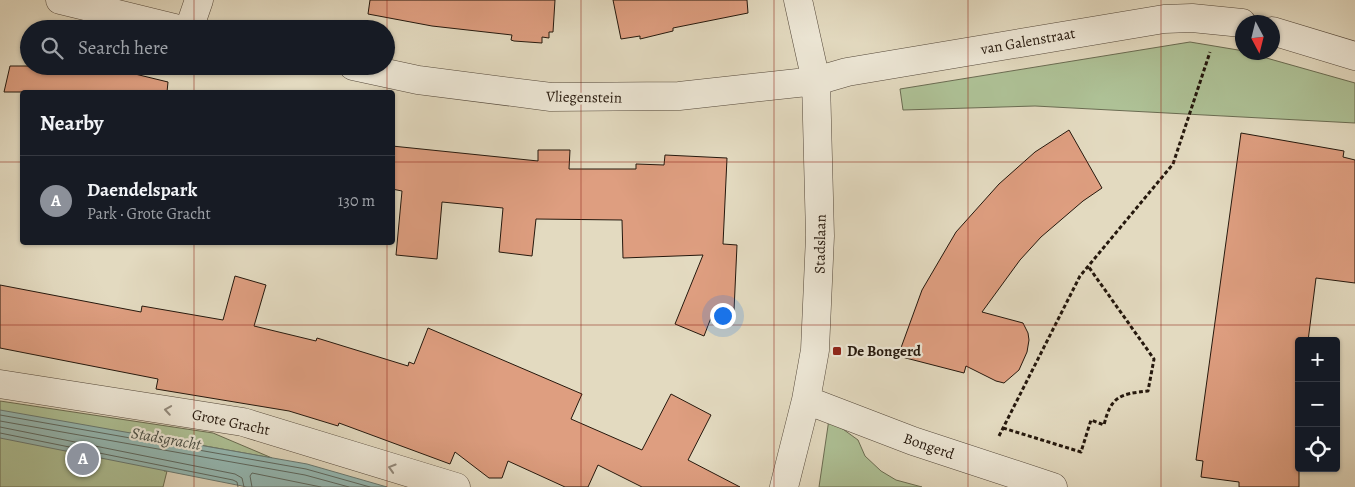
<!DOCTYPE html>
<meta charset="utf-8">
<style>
body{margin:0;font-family:Alegreya,serif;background:#20242c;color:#f1f3f6}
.controls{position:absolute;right:15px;bottom:15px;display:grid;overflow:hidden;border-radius:5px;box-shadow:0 1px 4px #0004}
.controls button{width:45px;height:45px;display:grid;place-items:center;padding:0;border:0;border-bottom:1px solid #363941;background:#171b24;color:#f1f3f6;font:25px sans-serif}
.compass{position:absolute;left:1235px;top:15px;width:45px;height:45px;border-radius:50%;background:#171b24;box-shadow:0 1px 4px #0004;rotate:173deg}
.you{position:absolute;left:722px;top:315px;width:18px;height:18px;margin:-12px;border:4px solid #fff;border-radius:50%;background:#1a73e8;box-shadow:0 0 0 8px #1a73e833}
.badge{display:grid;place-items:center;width:32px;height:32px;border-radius:50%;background:#8c9099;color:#fff;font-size:16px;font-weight:700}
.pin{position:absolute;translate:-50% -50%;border:2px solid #fff;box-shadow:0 1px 5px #0006}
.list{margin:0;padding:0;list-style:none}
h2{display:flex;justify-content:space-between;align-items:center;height:65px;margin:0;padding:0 20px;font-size:21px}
h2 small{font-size:16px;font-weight:400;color:#9ea1a6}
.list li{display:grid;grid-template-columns:32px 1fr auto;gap:15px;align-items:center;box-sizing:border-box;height:90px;padding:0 20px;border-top:1px solid #363941}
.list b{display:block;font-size:19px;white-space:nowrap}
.list p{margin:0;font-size:16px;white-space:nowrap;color:#9ea1a6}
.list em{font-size:16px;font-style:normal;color:#9ea1a6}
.icon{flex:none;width:28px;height:28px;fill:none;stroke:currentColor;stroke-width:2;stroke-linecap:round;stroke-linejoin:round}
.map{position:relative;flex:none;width:1355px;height:487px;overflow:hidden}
.search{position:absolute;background:#171b24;box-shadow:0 1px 4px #0004;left:20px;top:20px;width:375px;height:55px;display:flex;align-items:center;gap:12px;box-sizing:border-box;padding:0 18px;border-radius:28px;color:#9ea1a6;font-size:19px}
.panel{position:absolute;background:#171b24;box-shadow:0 1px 4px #0004;left:20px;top:90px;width:375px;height:155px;border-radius:5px}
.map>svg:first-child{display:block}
.green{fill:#aec196;stroke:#6a6c52}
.water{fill:#95bab5;stroke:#687972}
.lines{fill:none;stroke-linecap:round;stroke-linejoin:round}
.shore{stroke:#5d6961;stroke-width:1}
.building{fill:#de9e80;stroke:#25180d}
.street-casing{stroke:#54483a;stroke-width:29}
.path{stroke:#25180d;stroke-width:3;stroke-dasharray:4 2.5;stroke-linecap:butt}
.street{stroke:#ede7d6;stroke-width:28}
.oneway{stroke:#938a7c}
.grid{fill:none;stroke:#8f2418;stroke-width:1;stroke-opacity:0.55}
.poi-dot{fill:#8f2418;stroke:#ede7d6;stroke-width:2}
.labels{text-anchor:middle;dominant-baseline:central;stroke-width:4.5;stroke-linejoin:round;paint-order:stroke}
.street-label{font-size:15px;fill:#25180d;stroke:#ede7d6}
.poi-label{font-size:15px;font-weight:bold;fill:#25180d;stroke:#ede7d6;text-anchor:start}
.water-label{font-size:16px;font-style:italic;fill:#4c5148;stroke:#ede7d6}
</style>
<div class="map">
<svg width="1355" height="487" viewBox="0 0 1355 487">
<rect width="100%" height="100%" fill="#e3dac0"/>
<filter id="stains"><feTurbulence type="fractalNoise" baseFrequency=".004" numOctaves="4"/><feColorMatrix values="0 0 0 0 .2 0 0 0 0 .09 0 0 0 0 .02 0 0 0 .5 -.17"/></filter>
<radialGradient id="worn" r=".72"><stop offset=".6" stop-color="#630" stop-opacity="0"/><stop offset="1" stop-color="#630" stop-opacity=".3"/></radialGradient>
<!-- green -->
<path class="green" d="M1190,42L1238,50L1355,83V123L1035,106L903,110L900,89Z
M0,401L213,433L272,458L172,440L164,471H167L163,487H0Z
M829,419L858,440L865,456L881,471L896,480L922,487H819Z"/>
<!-- water -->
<path class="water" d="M0,410L307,464L387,487H247L0,438Z"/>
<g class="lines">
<!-- shore -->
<path class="shore" d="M0,415L306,469L370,487
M0,421L305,475L349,487
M0,427L235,474L242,478L244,487
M0,433L233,480L237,482L238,487
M252,487L250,476L252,473L321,487"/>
</g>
<!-- building -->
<path class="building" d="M370,0H555L553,32H549V38L542,37V43L514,41L511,40L512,35L432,26L368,14Z
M613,0H747L748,13L673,28V31L640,39V36L621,39Z
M10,66H102L168,82L167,92H4Z
M1069,130L1102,188L1083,201L1041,237L1020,260L982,312L1023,323L1028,333L1029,340L1027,352L1019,370L1004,383L996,381L966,366L964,373L898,356L922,290L956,232L999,184L1035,152Z
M1241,133L1344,151L1343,157L1355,160V283L1316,278L1308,341H1299V487H1239V482L1201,477L1203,461L1196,460Z
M392,146L538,161V150H570L569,169H636V164L664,165L665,155L727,158L723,244L737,245L734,311L714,310L704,336L675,324L703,255L623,258L622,220L536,219L532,256L499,252L503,208L442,202L437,259L396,255L402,191L392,189Z
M235,276L266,285L254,326L316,341L317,338L408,366L409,362L414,364L428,328L582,394L571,419L642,450L671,394L711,415L688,460L740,487H642L598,465L588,487H565L508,461L502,478H489L455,452L450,464L339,423L338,426L289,411L156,389L158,379L0,348V285L141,312L142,306L223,320Z"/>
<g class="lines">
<!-- street casing -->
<g class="street-casing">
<path id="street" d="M60,0L179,29
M189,29L199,0
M1272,31L1355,56
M353,66L418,80L551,97L679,96L816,81L847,72L1164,19L1192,18L1242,23
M0,384L243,422L456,487
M806,400L913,441L1053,487
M784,487L806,400L815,350L820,236L816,81L798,0"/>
</g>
<!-- path -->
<path class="path" d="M1003,428L1081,452L1091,420L1104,425C1111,396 1120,394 1148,391L1154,359L1088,266
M999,436L1080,276L1173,164L1210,52"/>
<!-- street -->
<use href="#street" class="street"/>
</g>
<!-- one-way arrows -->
<defs><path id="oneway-chevron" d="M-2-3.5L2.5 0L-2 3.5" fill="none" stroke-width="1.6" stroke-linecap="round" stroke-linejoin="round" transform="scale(1.25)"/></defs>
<g class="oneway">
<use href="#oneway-chevron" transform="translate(168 410) rotate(-171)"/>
<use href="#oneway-chevron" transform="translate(392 468) rotate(-163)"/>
</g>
<!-- grid -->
<path class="grid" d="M194,0V29M387,0V92M581,0V487M774,0V487M968,0V487M1161,0V487M194,66V92M0,162H22M392,162H1355M194,242V487M387,242V487M0,325H1355"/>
<!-- markers -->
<rect class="poi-dot" x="832" y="346" width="10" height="10" rx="2.5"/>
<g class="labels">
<!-- street labels -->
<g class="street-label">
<text transform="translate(1028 41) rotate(-10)">van Galenstraat</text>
<text transform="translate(584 97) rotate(1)">Vliegenstein</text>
<text transform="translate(820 244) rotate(-89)">Stadslaan</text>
<text transform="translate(231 422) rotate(12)">Grote Gracht</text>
<text transform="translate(929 446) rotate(19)">Bongerd</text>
</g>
<!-- poi labels -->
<g class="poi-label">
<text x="847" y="351">De Bongerd</text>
</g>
<!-- water labels -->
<g class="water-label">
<text transform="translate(166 439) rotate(10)">Stadsgracht</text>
</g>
</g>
<rect width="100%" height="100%" filter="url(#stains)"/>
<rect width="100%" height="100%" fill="url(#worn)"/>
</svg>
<div class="controls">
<button>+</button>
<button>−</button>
<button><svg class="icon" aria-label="locate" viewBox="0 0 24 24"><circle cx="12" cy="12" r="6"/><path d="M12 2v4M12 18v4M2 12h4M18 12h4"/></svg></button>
</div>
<svg class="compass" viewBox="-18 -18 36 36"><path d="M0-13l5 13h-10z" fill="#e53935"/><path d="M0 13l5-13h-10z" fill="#9ea1a6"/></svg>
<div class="you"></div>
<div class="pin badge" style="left:83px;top:459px">A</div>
<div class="search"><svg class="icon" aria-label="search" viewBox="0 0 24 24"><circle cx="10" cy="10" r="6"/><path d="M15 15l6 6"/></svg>Search here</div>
<section class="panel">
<h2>Nearby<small></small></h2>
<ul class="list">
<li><span class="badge">A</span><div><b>Daendelspark</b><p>Park · Grote Gracht</p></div><em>130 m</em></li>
</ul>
</section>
</div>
